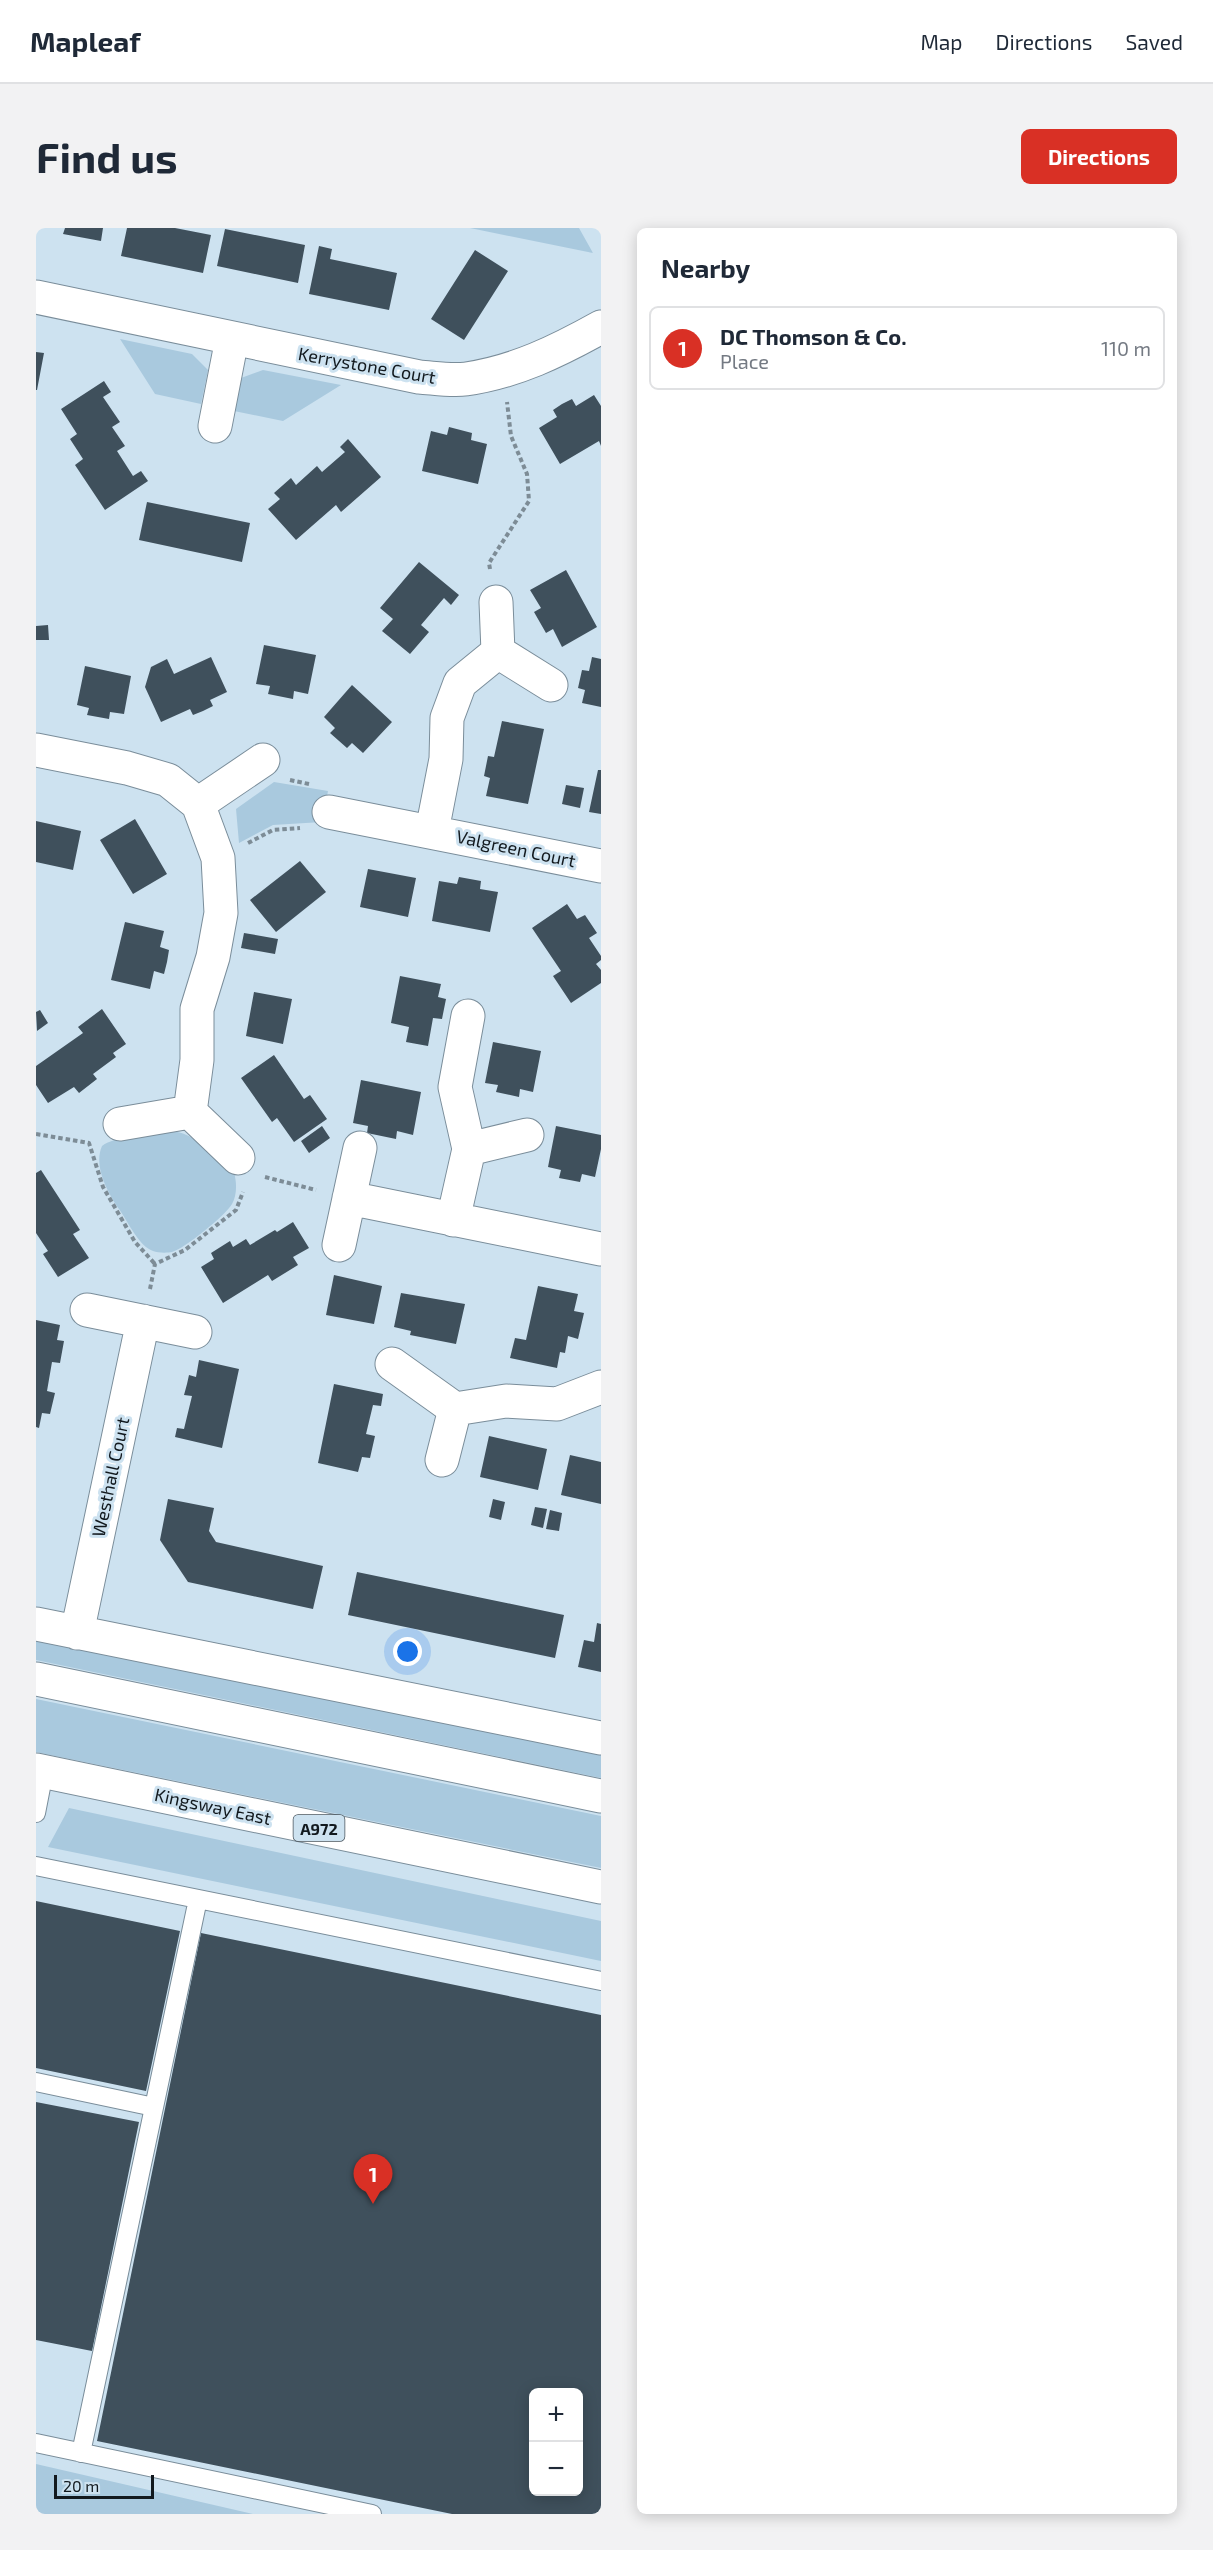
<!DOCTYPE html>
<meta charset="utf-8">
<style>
body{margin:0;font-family:"Exo 2",sans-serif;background:#f2f2f3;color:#1f2937}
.controls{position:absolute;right:18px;bottom:18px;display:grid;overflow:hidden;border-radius:9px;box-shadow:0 3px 15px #0003}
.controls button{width:54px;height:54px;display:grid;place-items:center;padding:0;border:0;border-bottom:2px solid #e0e1e3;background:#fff;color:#1f2937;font:30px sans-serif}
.scale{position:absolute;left:18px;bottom:15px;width:100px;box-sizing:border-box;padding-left:6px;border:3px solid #12191e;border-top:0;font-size:16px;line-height:21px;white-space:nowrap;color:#12191e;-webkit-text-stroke:4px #cde2f0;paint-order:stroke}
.you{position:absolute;left:372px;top:1424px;width:21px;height:21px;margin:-15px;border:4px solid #fff;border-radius:50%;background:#1a73e8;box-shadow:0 0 0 9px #1a73e833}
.badge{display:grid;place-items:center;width:39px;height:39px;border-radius:50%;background:#d93025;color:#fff;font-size:20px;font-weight:700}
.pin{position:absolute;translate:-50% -50px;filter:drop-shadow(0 2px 3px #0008)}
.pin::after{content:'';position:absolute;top:32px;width:21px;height:18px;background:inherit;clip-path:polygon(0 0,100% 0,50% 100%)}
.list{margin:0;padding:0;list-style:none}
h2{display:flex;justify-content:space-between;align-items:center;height:78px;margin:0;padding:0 24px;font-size:26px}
h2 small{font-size:20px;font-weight:400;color:#747a83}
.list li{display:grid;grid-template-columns:39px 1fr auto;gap:18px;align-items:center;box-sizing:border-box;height:84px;margin:0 12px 12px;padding:0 12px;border:2px solid #e0e1e3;border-radius:9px}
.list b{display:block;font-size:22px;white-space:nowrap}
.list p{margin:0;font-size:20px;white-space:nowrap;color:#747a83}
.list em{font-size:20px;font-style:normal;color:#747a83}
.map{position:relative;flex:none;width:565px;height:2286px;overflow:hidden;border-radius:9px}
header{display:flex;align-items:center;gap:36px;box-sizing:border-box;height:84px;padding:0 30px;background:#fff;border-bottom:2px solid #e0e1e3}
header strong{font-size:28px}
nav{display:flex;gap:33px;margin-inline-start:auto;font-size:21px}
.intro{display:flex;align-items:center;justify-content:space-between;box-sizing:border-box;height:144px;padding:0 36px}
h1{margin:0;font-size:42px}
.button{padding:15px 27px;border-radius:9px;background:#d93025;color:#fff;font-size:21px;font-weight:700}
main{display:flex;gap:36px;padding:0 36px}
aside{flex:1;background:#fff;border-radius:9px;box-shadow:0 3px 15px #0003}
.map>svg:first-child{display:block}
.green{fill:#a9c9de}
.building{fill:#3f505c;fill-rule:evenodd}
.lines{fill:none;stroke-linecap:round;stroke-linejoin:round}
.service-casing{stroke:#7a8d9a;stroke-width:20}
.minor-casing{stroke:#7a8d9a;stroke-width:35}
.trunk-casing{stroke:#7a8d9a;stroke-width:35}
.path{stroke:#7d8c96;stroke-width:4;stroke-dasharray:4.5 3;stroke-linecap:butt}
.service{stroke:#fff;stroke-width:18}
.minor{stroke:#fff;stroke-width:33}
.trunk{stroke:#fff;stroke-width:33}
.labels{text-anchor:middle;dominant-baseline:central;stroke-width:6;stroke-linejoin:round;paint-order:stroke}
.shield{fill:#cde2f0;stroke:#4a555d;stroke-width:1.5}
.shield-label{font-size:16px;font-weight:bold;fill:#12191e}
.street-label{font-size:18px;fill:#12191e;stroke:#cde2f0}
</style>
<header>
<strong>Mapleaf</strong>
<nav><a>Map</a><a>Directions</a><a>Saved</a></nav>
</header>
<div class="intro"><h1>Find us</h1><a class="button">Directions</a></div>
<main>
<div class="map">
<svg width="565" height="2286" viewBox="0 0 565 2286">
<rect width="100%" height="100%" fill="#cde2f0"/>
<!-- green -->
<path class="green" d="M434,0H543L557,25Z
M84,111L156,126L172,142L165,176L119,166Z
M227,142L305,157L247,193L198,183L205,150Z
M238,554L292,563L286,594L237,597L203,615L200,581Z
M127,903C151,902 161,912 177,929C183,936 194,936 198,945C201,954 201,968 196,976C190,987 148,1021 136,1024C131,1025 122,1025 117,1023C103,1018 92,994 83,981C72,965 57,938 66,918C80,907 109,910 127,903Z
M0,1409L565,1527V1550L0,1432Z
M0,1471L565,1588V1640L0,1524Z
M33,1580L565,1693V1733L12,1619Z
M0,2236L217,2286H0Z"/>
<!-- building -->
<path class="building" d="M29,0H67L65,13L27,6Z
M91,0H139L175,7L167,45L85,28Z
M189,1L269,17L262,55L181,38Z
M283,18L296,21L294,31L361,45L353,82L273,66Z
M439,22L472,43L428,112L395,91Z
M0,124L8,125L1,162H0Z
M68,153L75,164L67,169L84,194L76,199L89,218L81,223L97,248L105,243L112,253L69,282L39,237L47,231L34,211L41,206L25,181Z
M558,167L565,178V218L563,213L524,236L503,200L521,189L517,182L526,176L536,171L540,178Z
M413,199L436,205L435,212L451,216L442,256L386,243L395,203L411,207Z
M312,211L345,249L305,284L300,277L260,312L232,281L244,271L238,265L255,250L260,257L281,238L286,244L309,224L304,219Z
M111,274L214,295L206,334L103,312Z
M383,334L423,367L415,377L408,370L385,397L393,404L374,426L346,403L357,391L344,380Z
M530,342L561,399L526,419L517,401L510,405L498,384L505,380L494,362Z
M12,397L13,412H0V398Z
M228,417L280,427L272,466L258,463L257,471L232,466L234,458L220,456Z
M175,429L191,464L174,472L177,478L167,483L157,487L154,481L125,494L109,459L115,439L131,431L138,446Z
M556,429L565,431V479L546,475L549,462L542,460L546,442L553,443Z
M49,438L95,448L88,486L74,484L73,491L51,487L53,480L41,477Z
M316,457L356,494L327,525L316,515L311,520L294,505L299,500L288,489Z
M466,493L508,501L492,576L450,568L454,550L448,548L452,528L458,529Z
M562,542H565V586L553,584Z
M530,557L548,560L544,580L526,576Z
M99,591L131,646L97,666L64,612Z
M0,593L45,603L37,642L0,634Z
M264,633L290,664L240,704L214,672Z
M332,641L380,650L372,689L324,679Z
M423,649L445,653L444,661L462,664L454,704L396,693L403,653L421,656Z
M531,676L541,691L549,687L561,705L553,710L565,728V732L560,736L565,742V755L535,775L517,748L525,743L496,700Z
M89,694L128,703L124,719L133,722L131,734L128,746L118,743L114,761L75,752Z
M208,705L242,711L239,726L205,720Z
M364,748L405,756L402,769L410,771L406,791L397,790L392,818L370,814L373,799L355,795Z
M218,764L256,771L247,816L210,808Z
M66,781L90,816L77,825L80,829L57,846L61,851L43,865L38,859L12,875L0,857V838L47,805L42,799Z
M4,782L12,795L1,803L0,784Z
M457,814L505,823L497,864L484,861L483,869L460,864L462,857L449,855Z
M238,827L268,871L274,867L291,891L258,914L241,890L236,894L205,850Z
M325,852L385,864L377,907L361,903L360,911L331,905L332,898L317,895Z
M286,898L294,910L273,925L265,913Z
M520,898L565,907V921L559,949L546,946L544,954L523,950L525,942L512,939Z
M5,942L44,1002L37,1006L53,1030L22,1049L7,1026L12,1023L0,1005V945Z
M257,994L273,1020L257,1029L262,1037L236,1053L232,1047L187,1075L165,1039L178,1031L175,1025L194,1013L197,1019L210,1011L214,1017L239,1002L241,1004Z
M298,1047L346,1058L338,1096L290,1087Z
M502,1058L542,1066L538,1083L548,1085L542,1111L532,1108L529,1125L524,1124L521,1140L474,1130L479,1110L490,1112Z
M365,1065L429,1076L420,1116L374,1107L375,1103L358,1099Z
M0,1092L24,1097L21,1112L28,1113L24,1135L16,1134L11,1163L19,1165L14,1186L6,1185L3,1200L0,1199Z
M163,1132L203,1141L186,1220L139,1209L141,1200L148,1201L156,1168L148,1167L151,1156L153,1147L160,1149Z
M298,1156L347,1166L345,1178L337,1177L330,1206L339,1208L334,1230L326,1229L322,1244L282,1235Z
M453,1208L511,1221L502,1262L444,1249Z
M534,1227L565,1234V1276L525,1267Z
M132,1271L178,1280L173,1303L180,1314L287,1338L277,1381L152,1354L124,1312Z
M457,1271L469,1274L465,1292L453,1289Z
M499,1279L511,1281L507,1300L495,1297Z
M514,1282L526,1285L523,1303L510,1301Z
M321,1344L528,1387L519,1430L312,1387Z
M561,1395L565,1396V1444L542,1439L548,1412L558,1414Z
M0,1673L144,1703L110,1863L0,1840Z
M165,1705L565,1787V2286H416L61,2213ZM497,2164H543V2264H497Z
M0,1874L103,1894L56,2123L0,2112Z"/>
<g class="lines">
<!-- service casing -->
<g class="service-casing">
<path id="service" d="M0,1585L8,1544
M0,1638L565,1753
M0,1854L118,1879
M0,2215L336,2286
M45,2225L162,1671"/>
</g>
<!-- minor casing -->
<g class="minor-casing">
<path id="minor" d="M0,69L383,149C398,150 415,153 430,151C479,144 522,123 565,99
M179,198L196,111
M460,374L462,424
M0,522L91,540L132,552L162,576L182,630L185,685L177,729L161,781V832L154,884L84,896
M162,576L227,532
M293,584L565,638
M396,603L410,531L411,490L424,455L462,424L515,457
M154,884L202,930
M433,921L491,907
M313,970L565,1021
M417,992L433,921L419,859L432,788
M303,1017L324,920
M51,1082L159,1104
M356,1136L419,1181L470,1173L521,1176L565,1159
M406,1232L419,1181
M0,1396L565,1510
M41,1405L107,1093"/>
</g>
<!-- trunk casing -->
<g class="trunk-casing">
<path id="trunk" d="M0,1451L565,1568
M0,1542L565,1659"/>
</g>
<!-- path -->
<path class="path" d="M454,341L453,335L493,273L491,246L475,208L471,174
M254,552L273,556
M212,615L237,602L264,600
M0,906L53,915L67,959L99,1014L119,1036
M229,949L280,962
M114,1061L119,1036L149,1022L200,982L207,964"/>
<!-- service -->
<use href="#service" class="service"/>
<!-- minor -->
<use href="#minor" class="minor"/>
<!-- trunk -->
<use href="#trunk" class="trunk"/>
</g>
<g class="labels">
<!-- shield labels -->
<rect class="shield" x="257.5" y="1587" width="51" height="26" rx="4.5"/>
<g class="shield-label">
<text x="283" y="1600">A972</text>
</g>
<!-- street labels -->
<g class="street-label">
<text transform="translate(331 137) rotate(10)">Kerrystone Court</text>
<text transform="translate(480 620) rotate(12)">Valgreen Court</text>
<text transform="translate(74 1249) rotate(-78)">Westhall Court</text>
<text transform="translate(177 1578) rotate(12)">Kingsway East</text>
</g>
</g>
</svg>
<div class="controls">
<button>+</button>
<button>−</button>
</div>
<div class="scale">20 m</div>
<div class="you"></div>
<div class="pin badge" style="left:337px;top:1976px">1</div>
</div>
<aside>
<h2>Nearby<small></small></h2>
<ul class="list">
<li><span class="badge">1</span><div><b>DC Thomson &amp; Co.</b><p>Place</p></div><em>110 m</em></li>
</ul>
</aside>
</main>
